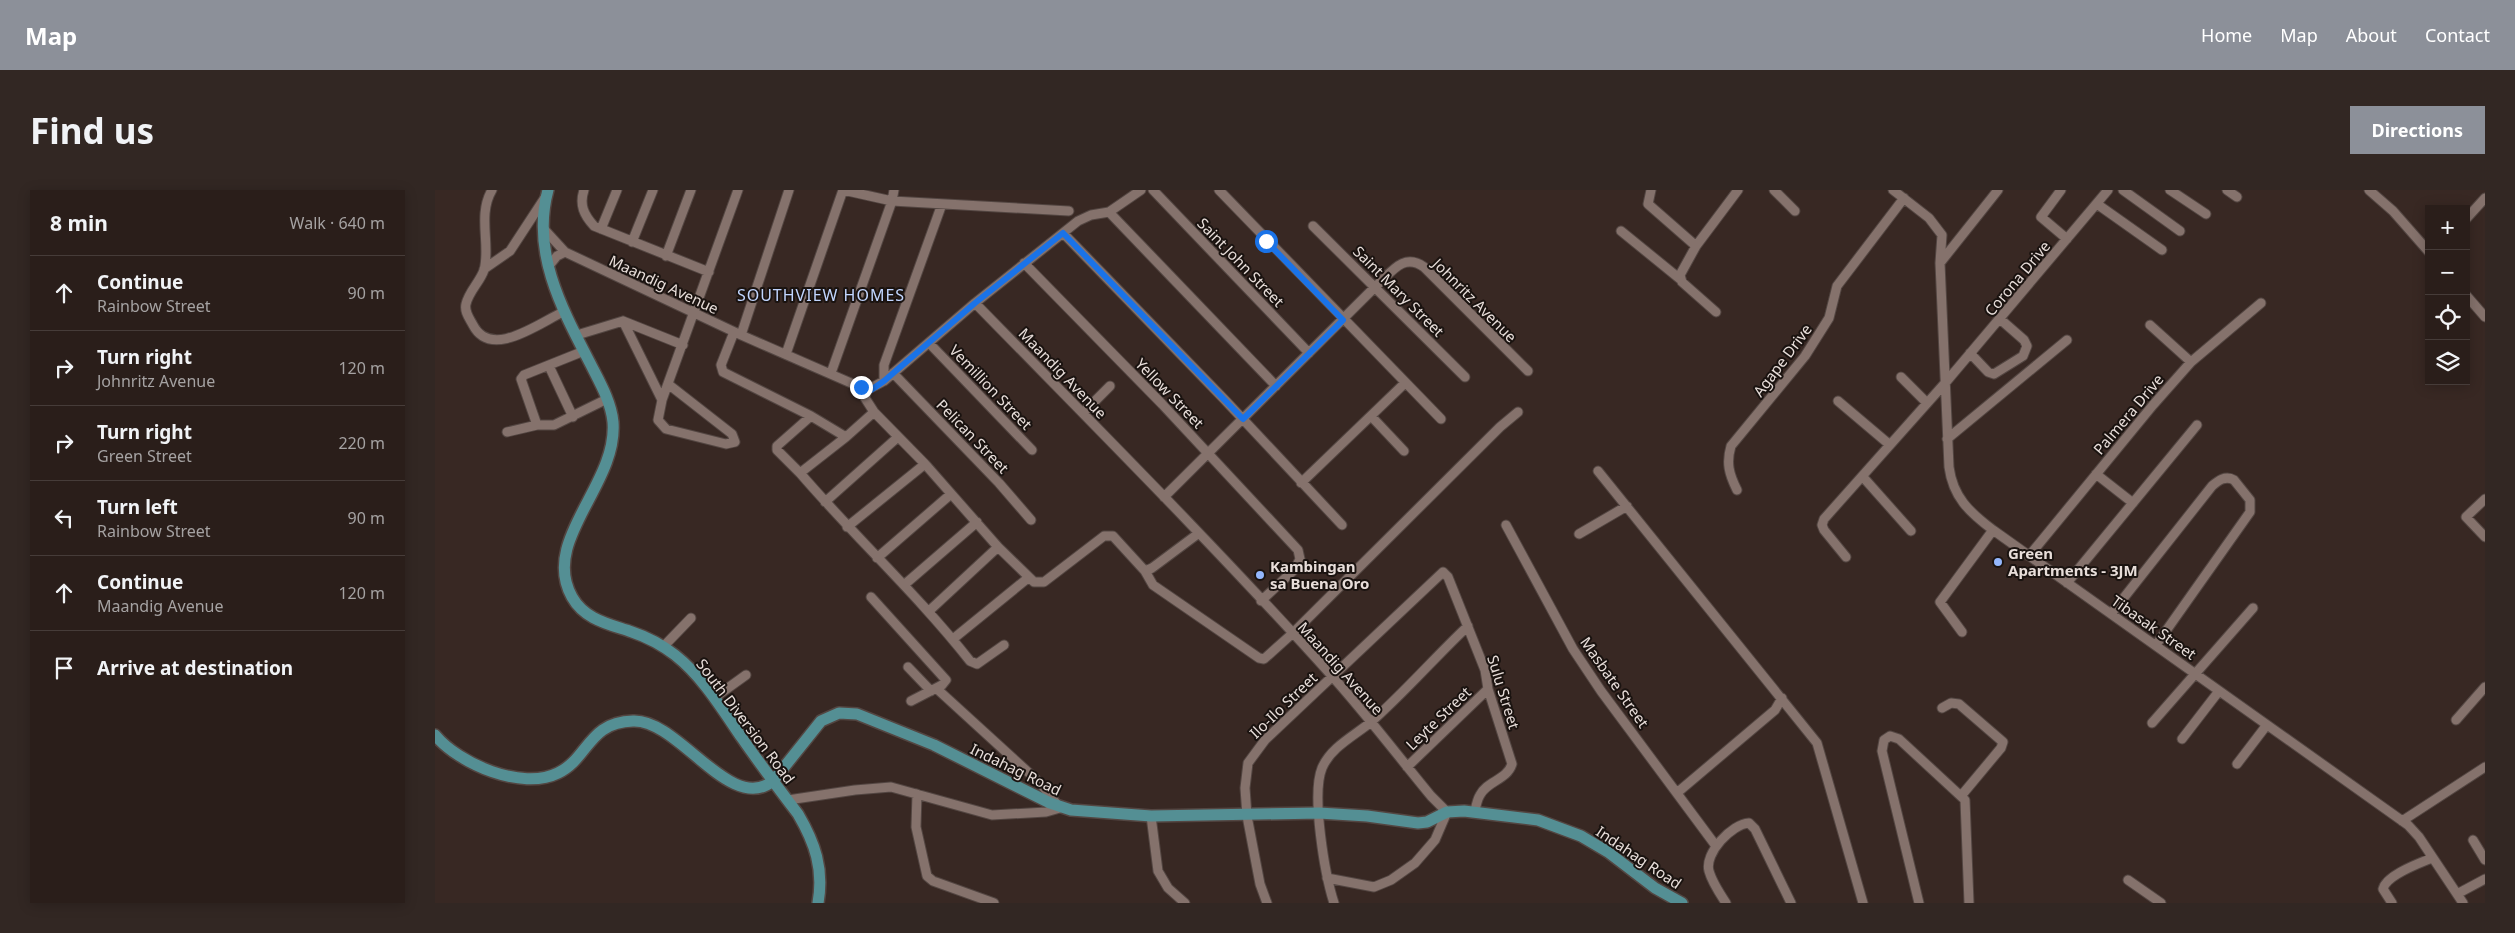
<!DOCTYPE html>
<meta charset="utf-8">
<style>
body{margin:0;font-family:"Noto Sans",sans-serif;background:#322723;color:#f1f3f6}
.controls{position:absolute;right:15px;top:15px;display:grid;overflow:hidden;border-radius:0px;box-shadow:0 2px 12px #0003}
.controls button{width:45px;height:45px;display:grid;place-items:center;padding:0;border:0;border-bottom:1px solid #463c39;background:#2a1e1a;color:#f1f3f6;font:25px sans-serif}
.stop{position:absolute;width:15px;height:15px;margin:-11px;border:4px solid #1a73e8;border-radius:50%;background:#fff}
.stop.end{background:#1a73e8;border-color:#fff;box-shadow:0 1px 5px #0008}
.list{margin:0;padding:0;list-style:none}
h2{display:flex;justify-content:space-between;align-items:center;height:65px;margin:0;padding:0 20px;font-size:21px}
h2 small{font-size:16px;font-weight:400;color:#a5a2a2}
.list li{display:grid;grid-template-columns:32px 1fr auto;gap:15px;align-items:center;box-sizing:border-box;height:75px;padding:0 20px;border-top:1px solid #463c39}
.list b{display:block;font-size:19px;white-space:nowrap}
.list p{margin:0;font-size:16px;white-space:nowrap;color:#a5a2a2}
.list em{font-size:16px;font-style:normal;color:#a5a2a2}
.icon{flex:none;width:28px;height:28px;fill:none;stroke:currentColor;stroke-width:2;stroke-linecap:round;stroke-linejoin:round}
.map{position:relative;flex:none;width:2050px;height:713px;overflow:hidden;border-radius:0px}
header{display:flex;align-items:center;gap:30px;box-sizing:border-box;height:70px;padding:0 25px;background:#8c9099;color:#fff}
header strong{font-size:24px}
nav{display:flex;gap:28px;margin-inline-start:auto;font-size:18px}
.intro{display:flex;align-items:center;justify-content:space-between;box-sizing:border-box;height:120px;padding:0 30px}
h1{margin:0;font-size:35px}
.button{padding:12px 22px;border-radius:0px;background:#8c9099;color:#fff;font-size:18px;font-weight:700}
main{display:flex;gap:30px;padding:0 30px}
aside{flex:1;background:#2a1e1a;border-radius:0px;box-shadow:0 2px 12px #0003}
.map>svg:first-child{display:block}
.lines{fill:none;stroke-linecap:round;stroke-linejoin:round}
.minor-casing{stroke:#534642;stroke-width:11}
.major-casing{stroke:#534642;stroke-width:14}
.minor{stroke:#85726c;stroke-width:9}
.major{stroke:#548f94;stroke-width:11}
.route{stroke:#1a73e8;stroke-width:6}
.poi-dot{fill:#94b7fd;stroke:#1a1310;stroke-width:2}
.labels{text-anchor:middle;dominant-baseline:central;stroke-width:4;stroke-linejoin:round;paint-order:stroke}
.street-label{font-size:15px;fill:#e8deda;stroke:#1a1310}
.poi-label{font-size:15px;font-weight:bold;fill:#e8deda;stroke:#1a1310;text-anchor:start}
.neighbourhood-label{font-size:16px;letter-spacing:1px;fill:#c2d6ff;stroke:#1a1310}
</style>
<header>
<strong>Map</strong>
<nav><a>Home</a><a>Map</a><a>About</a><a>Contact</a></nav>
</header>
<div class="intro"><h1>Find us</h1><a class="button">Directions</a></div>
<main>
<aside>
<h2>8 min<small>Walk · 640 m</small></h2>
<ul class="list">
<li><svg class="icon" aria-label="ahead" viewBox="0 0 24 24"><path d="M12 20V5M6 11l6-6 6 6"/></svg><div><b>Continue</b><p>Rainbow Street</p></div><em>90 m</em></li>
<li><svg class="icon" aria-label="right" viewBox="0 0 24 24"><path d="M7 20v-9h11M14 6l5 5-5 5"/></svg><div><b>Turn right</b><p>Johnritz Avenue</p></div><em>120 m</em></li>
<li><svg class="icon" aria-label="right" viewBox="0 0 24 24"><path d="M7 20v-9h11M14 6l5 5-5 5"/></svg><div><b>Turn right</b><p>Green Street</p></div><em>220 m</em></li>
<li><svg class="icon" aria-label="left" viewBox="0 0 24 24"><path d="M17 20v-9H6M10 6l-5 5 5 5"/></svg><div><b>Turn left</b><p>Rainbow Street</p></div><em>90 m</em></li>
<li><svg class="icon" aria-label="ahead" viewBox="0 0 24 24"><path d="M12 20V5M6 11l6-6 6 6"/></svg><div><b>Continue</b><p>Maandig Avenue</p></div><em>120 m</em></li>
<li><svg class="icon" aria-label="arrive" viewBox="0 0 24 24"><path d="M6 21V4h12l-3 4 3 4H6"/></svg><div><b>Arrive at destination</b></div></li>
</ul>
</aside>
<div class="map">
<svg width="2050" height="713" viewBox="0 0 2050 713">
<rect width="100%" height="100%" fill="#382823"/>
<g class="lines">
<!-- minor casing -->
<g class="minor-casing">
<path id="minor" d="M57,0C42,25 56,56 49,80C45,92 34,101 31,114C29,122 35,129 38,135C56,170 104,133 128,122
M149,0C144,15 149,25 159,36L274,82
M408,0L457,11L634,21
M718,0L874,163
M784,0L1006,229
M1216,0L1213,14L1261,56
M1339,0L1360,21
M1458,0L1494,28L1507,45L1505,73L1514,277C1518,307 1534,322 1558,340L1973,635L1984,647L2028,713
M1626,0L1606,27L1632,49
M1688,0L1745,41
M1735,0L1771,24
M1792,0L1802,7
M1934,0L1958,21L1994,62
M1662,14L1727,60
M674,22L841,196
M2031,29L2050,8
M878,36L1030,187
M108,38L130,62L306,145L432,200L449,191L540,113C660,236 782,358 897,486C932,525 963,566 996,606L1012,622L1000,650L980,673L956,690L939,697L892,688
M166,39L182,0
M1186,41L1245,89
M628,43L789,209L907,335
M197,52L218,0
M231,66L256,0
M589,73L727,214L863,360L865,369L860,379L826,411
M1505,73L1563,0
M113,77L122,66L130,62
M49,79L75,61L111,6
M2031,105L2050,127
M540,113L643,31L656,25L674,22L706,0
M1281,122L1247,92L1245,85L1261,56L1303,0
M188,131L227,210
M1715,135L1756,172
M299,142L286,175L288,182L376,226L411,247
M142,145L188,131L248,155
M306,145L354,0
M494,153L597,260
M1535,163L1553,182L1559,184L1588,166L1592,156L1589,150L1565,129
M351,164L408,0
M114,176L138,227
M396,183L457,11L459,0
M458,183L564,293L596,330
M1466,187L1492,213
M449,191V175L507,14
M233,194L297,244L300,252L291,254L231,239L223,230L227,210L303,0
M432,200L430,208L439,222L490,274L563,357L599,392H609L669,346H678L710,381L717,378L764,343
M1403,211L1455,255
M439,222L411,247L365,283C420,347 483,405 535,471L542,474L569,455
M648,223L675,196
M936,226L969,261
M102,235L86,189L89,185L149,161
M72,242L102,235H119L172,209
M1512,249L1632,150
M1163,281L1382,553L1428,713
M365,283L342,260V256L376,226
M1661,284L1698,313
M1428,287L1476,341
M866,293L970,193
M1302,300C1294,284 1291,273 1296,256L1370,166L1394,128L1402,96L1469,8
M729,307L940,97C956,83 968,62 989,77L1093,181
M2050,309L2031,327L2050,347
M390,312L463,247
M1071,335L1138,459L1166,501L1281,656
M412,337L490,274
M1144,344L1192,316
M1594,366L1718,215L1756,172L1826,113
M1411,367L1389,340L1387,335L1389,329L1511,192L1673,0
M442,368L516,304
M710,381L718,395L824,468L829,469L858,443L1065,237L1083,222
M1632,393L1762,235
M469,395L542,332
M436,407L511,490L507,495L476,511
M494,421L563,357
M1676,424L1777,296C1783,291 1790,285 1799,290L1815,310V322L1721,455
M1527,442L1505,412L1558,340
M518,449L593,388
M228,457L256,428
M473,477L496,501
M279,508L311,485
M1507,518L1516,513L1524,514L1568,552L1566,558L1526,606
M2021,530L2050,497
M1717,533L1818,418
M1747,549L1784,501
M1802,574L1831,536
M972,577L1053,499
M1243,602L1340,520L1347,508
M482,604L481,637L492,686L498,691L559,713
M353,610L420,600L456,597L557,625L611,622L625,618L605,593L501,498
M716,626L723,681L733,698L750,713
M1967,631L2050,577
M2038,650L2050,670
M1693,690L1726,713
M2022,704L2050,689
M832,713L825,694L812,626L810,598L813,573L830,550L1008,382L1013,387L1050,480L1053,499L1077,574C1072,590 1052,591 1045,605C1042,610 1041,616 1040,621
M899,713C890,685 876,605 887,578C896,557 919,546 936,532C970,502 1000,467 1033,436
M1291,713C1285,704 1277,692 1274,681C1269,663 1297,634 1314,633L1320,639L1356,713
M1484,713L1447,561L1449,550L1455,546L1464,549L1530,610L1534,713
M1957,713L1948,699C1951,685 1985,673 1997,668"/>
</g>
<!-- major casing -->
<g class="major-casing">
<path id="major" d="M113,0C96,62 127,119 155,173C164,191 176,211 178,232C183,295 105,350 137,407C150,430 174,434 197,442C212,447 227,455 240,465C268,487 287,519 307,548C325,574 344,599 363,624C380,653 389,679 383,713
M0,545C24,574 87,601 123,583C154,568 153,532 198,531C244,529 295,625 338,591L386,531L404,523L422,524L499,555L615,613L636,620L716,626L884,623L932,626L983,633L992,632L1012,622L1029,621L1103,630L1146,646L1173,662L1220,698L1247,713"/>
</g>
<!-- minor -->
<use href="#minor" class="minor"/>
<!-- major -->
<use href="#major" class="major"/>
</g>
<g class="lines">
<!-- route -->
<path class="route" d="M426,197L436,200L449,191L540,113L628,43L808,229L908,130L831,51"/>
</g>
<!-- markers -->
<g class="poi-dot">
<circle cx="1563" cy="372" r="5"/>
<circle cx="825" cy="385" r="5"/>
</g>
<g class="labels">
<!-- street labels -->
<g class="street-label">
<text transform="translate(806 72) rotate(46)">Saint John Street</text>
<text transform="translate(1582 88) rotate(-50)">Corona Drive</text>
<text transform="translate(229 94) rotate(25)">Maandig Avenue</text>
<text transform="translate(964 101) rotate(45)">Saint Mary Street</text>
<text transform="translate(1040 110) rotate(45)">Johnritz Avenue</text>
<text transform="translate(1347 170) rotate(-53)">Agape Drive</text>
<text transform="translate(628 183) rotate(46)">Maandig Avenue</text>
<text transform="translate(556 197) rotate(46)">Vemillion Street</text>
<text transform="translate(735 203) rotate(46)">Yellow Street</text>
<text transform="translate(1693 224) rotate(-50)">Palmera Drive</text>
<text transform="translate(538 246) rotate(46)">Pelican Street</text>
<text transform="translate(1719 437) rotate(35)">Tibasak Street</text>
<text transform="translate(906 478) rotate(48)">Maandig Avenue</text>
<text transform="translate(1180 492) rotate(55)">Masbate Street</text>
<text transform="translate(1069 502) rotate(73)">Sulu Street</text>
<text transform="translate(848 515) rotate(-44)">Ilo-Ilo Street</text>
<text transform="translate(1003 528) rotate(-44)">Leyte Street</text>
<text transform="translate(311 531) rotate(53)">South Diversion Road</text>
<text transform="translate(581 579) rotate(26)">Indahag Road</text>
<text transform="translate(1204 667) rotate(34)">Indahag Road</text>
</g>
<!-- poi labels -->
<g class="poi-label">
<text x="1573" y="363">Green<tspan x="1573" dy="17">Apartments - 3JM</tspan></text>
<text x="835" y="376">Kambingan<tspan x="835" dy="17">sa Buena Oro</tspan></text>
</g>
<!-- neighbourhood labels -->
<g class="neighbourhood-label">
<text x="386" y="105">SOUTHVIEW HOMES</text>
</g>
</g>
</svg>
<div class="controls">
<button>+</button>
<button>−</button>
<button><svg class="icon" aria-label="locate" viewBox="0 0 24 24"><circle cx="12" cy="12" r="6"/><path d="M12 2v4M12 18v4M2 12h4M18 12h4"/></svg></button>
<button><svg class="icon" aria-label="layers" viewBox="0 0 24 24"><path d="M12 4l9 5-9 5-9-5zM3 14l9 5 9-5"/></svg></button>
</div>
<div class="stop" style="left:831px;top:51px"></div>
<div class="stop end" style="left:426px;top:197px"></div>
</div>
</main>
